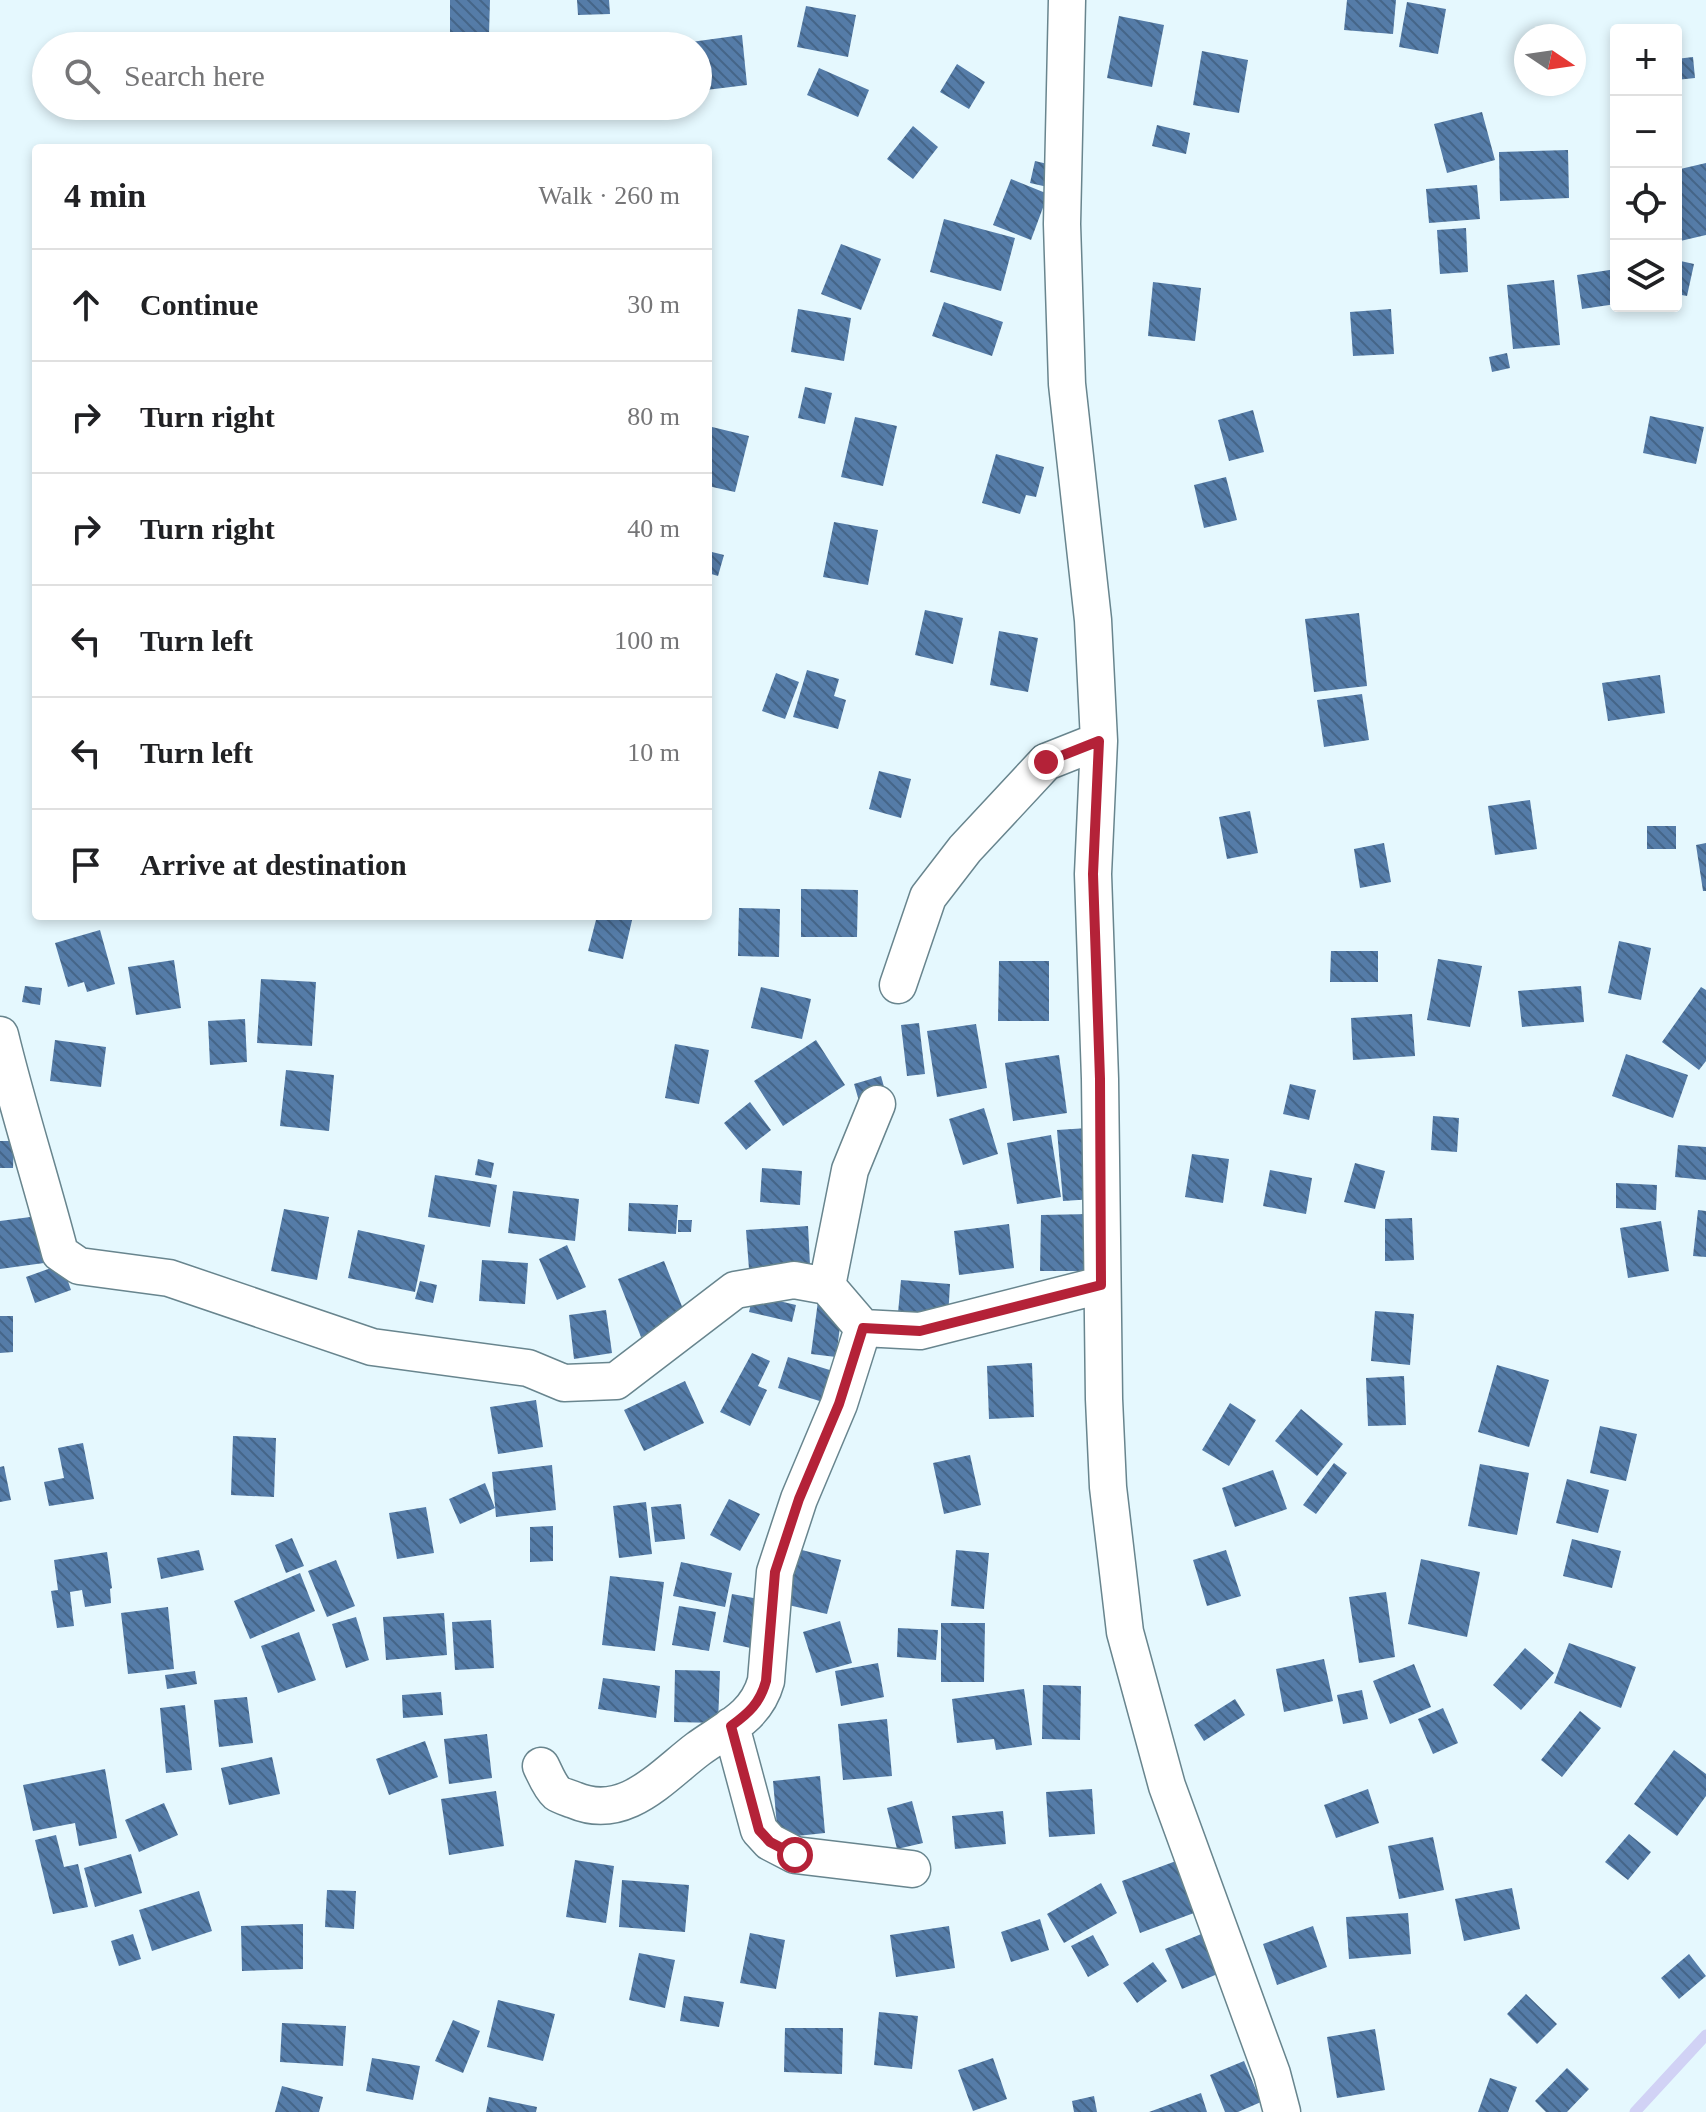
<!DOCTYPE html>
<meta charset="utf-8">
<style>
body{margin:0;font-family:"Times New Roman",serif;background:#f2f2f2;color:#202124}
.controls{position:absolute;right:24px;top:24px;display:grid;overflow:hidden;border-radius:8px;box-shadow:0 4px 12px #0003}
.controls button{width:72px;height:72px;display:grid;place-items:center;padding:0;border:0;border-bottom:2px solid #e0e0e0;background:#fff;color:#202124;font:40px sans-serif}
.compass{position:absolute;left:1514px;top:24px;width:72px;height:72px;border-radius:50%;background:#fff;box-shadow:0 4px 12px #0003;rotate:103deg}
.stop{position:absolute;width:24px;height:24px;margin:-18px;border:6px solid #b42238;border-radius:50%;background:#fff}
.stop.end{background:#b42238;border-color:#fff;box-shadow:0 2px 8px #0008}
.list{margin:0;padding:0;list-style:none}
h2{display:flex;justify-content:space-between;align-items:center;height:104px;margin:0;padding:0 32px;font-size:34px}
h2 small{font-size:26px;font-weight:400;color:#757577}
.list li{display:grid;grid-template-columns:52px 1fr auto;gap:24px;align-items:center;box-sizing:border-box;height:112px;padding:0 32px;border-top:2px solid #e0e0e0}
.list b{display:block;font-size:30px;white-space:nowrap}
.list em{font-size:26px;font-style:normal;color:#757577}
.icon{flex:none;width:44px;height:44px;fill:none;stroke:currentColor;stroke-width:2;stroke-linecap:round;stroke-linejoin:round}
.map{position:relative;flex:none;width:1706px;height:2112px;overflow:hidden}
.search{position:absolute;background:#fff;box-shadow:0 4px 12px #0003;left:32px;top:32px;width:680px;height:88px;display:flex;align-items:center;gap:20px;box-sizing:border-box;padding:0 28px;border-radius:44px;color:#757577;font-size:30px}
.panel{position:absolute;background:#fff;box-shadow:0 4px 12px #0003;left:32px;top:144px;width:680px;height:776px;border-radius:8px}
.map>svg:first-child{display:block}
.lines{fill:none;stroke-linecap:round;stroke-linejoin:round}
.stream{stroke:#d1d2f5;stroke-width:11}
.building{fill:url(#building-back-hatch)}
.minor-casing{stroke:#68858e;stroke-width:39}
.minor{stroke:#fff;stroke-width:36}
.route{stroke:#b42238;stroke-width:10}
</style>
<div class="map">
<svg width="1706" height="2112" viewBox="0 0 1706 2112">
<defs>
<pattern id="building-back-hatch" width="6" height="6" patternUnits="userSpaceOnUse" patternTransform="scale(2)"><rect width="6" height="6" fill="#557ca8"/><path d="M-1 5l2 2M0 0l6 6M5-1l2 2" fill="none" stroke="#456588"/></pattern>
</defs>
<rect width="100%" height="100%" fill="#e5f8fe"/>
<g class="lines">
<!-- stream -->
<path class="stream" d="M1635,2112L1706,2035"/>
</g>
<!-- building -->
<path class="building" d="M450,0H490L489,35L450,34Z
M577,0H609L610,14L578,15Z
M1347,0H1396L1393,34L1344,30Z
M1407,2L1446,9L1438,54L1399,47Z
M806,6L856,15L848,57L797,47Z
M1119,16L1164,25L1152,87L1107,78Z
M742,35L747,85L698,91V46H662Z
M1202,51L1248,60L1239,113L1193,105Z
M1693,57L1695,78L1676,80V59Z
M957,64L985,82L969,109L940,92Z
M819,68L869,90L858,117L807,95Z
M1482,112L1495,160L1447,173L1434,124Z
M1157,125L1190,133L1186,154L1152,146Z
M913,126L938,147L913,179L887,159Z
M1568,150L1569,198L1500,201L1499,152Z
M1035,161L1056,166L1052,188L1030,183Z
M1706,163V235L1676,242V170Z
M1011,179L1048,194L1031,240L993,225Z
M1477,185L1480,219L1429,223L1426,189Z
M944,219L1015,238L1001,291L930,272Z
M1466,228L1468,272L1440,274L1437,230Z
M841,244L881,259L861,310L821,294Z
M1676,260L1694,264L1687,296L1676,294Z
M1616,269V304L1582,309L1577,275Z
M1554,280L1560,345L1513,349L1507,285Z
M1153,282L1201,288L1195,341L1148,336Z
M944,302L1003,322L992,356L932,336Z
M798,309L851,318L844,361L791,352Z
M1391,309L1394,354L1353,356L1350,312Z
M1507,353L1510,368L1492,372L1489,357Z
M805,387L832,393L825,424L798,418Z
M1253,410L1264,452L1229,461L1218,420Z
M1650,416L1704,427L1696,464L1643,453Z
M855,417L897,426L883,486L841,477Z
M708,426L749,436L735,492L708,486Z
M996,454L1044,467L1036,497L1026,495L1020,514L982,503Z
M1226,477L1237,520L1204,528L1194,485Z
M834,522L878,530L868,585L823,577Z
M708,551L724,555L718,576L708,573Z
M925,610L963,618L953,664L915,655Z
M1359,613L1367,686L1314,692L1305,619Z
M999,631L1038,638L1028,692L990,685Z
M807,670L839,679L834,696L846,700L838,729L793,717Z
M776,673L799,682L785,719L762,711Z
M1660,675L1665,713L1608,721L1602,683Z
M1362,694L1369,740L1324,747L1317,700Z
M879,771L911,779L901,818L869,809Z
M1530,800L1537,849L1495,855L1488,806Z
M1250,811L1258,853L1227,859L1219,817Z
M1647,826H1676V849H1647Z
M1384,843L1391,882L1360,888L1354,849Z
M1706,843V891H1703L1696,845Z
M801,889L858,890L857,937H801Z
M739,908L780,909L779,957L738,956Z
M597,916H633L623,959L588,951Z
M100,930L115,984L87,992L84,982L68,987L55,943Z
M1619,941L1651,948L1641,1000L1608,993Z
M1331,951H1378V982H1330Z
M1438,959L1482,966L1470,1027L1427,1020Z
M174,960L181,1008L136,1015L128,967Z
M999,961H1049V1021H998Z
M261,979L316,982L312,1046L257,1043Z
M25,986L42,988L40,1005L22,1002Z
M1581,986L1584,1022L1522,1027L1518,991Z
M761,987L811,999L802,1039L751,1028Z
M1701,987L1706,990V1061L1699,1070L1662,1042Z
M1412,1014L1415,1056L1353,1060L1351,1018Z
M245,1019L247,1062L210,1065L208,1021Z
M919,1023L925,1074L907,1076L901,1025Z
M976,1024L987,1088L937,1097L927,1031Z
M55,1040L106,1047L101,1087L50,1081Z
M816,1040L845,1085L783,1126L754,1081Z
M675,1044L709,1050L699,1104L665,1098Z
M1626,1054L1688,1075L1673,1118L1612,1096Z
M1059,1055L1067,1113L1013,1121L1005,1063Z
M286,1070L334,1075L329,1131L280,1126Z
M881,1076L886,1094L859,1101L854,1084Z
M1290,1084L1316,1090L1309,1120L1283,1114Z
M750,1102L771,1130L746,1150L724,1123Z
M984,1108L998,1154L963,1165L949,1119Z
M1433,1116L1459,1118L1457,1152L1431,1150Z
M1088,1128L1094,1199L1063,1201L1057,1130Z
M1051,1135L1061,1197L1017,1204L1007,1143Z
M0,1141H14L13,1168H0Z
M1678,1145L1706,1147V1180L1675,1177Z
M1192,1154L1229,1159L1223,1203L1185,1197Z
M478,1159L494,1163L491,1178L475,1175Z
M1355,1163L1385,1171L1375,1209L1344,1202Z
M762,1168L802,1171L800,1205L760,1202Z
M1270,1170L1312,1178L1306,1214L1263,1206Z
M435,1175L497,1185L490,1227L428,1217Z
M1616,1183L1657,1185L1656,1210L1616,1208Z
M513,1191L579,1199L575,1241L508,1233Z
M629,1203L678,1205L676,1234L628,1231Z
M284,1209L329,1217L317,1280L271,1271Z
M1698,1210L1706,1211V1257L1693,1256Z
M1090,1214L1089,1271H1040L1041,1215Z
M38,1216L44,1263L0,1269V1221Z
M1412,1218L1414,1260L1385,1261V1219Z
M678,1220H692L691,1232H678Z
M1661,1221L1669,1271L1628,1278L1620,1228Z
M1009,1224L1014,1268L959,1275L954,1231Z
M808,1226L810,1265L749,1269L746,1230Z
M358,1230L425,1245L415,1292L348,1278Z
M567,1245L586,1287L557,1300L539,1259Z
M482,1260L528,1263L525,1304L479,1301Z
M664,1261L687,1319L641,1337L618,1279Z
M62,1264L71,1290L35,1303L26,1277Z
M901,1280L950,1284L948,1318L898,1313Z
M420,1281L437,1285L433,1303L415,1299Z
M753,1295L796,1305L792,1322L749,1312Z
M818,1301L843,1304L836,1357L811,1354Z
M606,1310L612,1353L574,1359L569,1315Z
M1375,1311L1414,1314L1410,1365L1371,1361Z
M0,1316H13V1352L0,1353Z
M752,1353L770,1361L758,1386L767,1390L750,1426L720,1412Z
M788,1357L836,1372L826,1403L778,1388Z
M1032,1363L1034,1417L989,1419L987,1366Z
M1497,1365L1549,1380L1529,1447L1478,1432Z
M1404,1376L1406,1425L1368,1426L1366,1378Z
M685,1381L704,1423L644,1451L624,1410Z
M536,1400L543,1447L498,1454L490,1407Z
M1230,1403L1256,1420L1229,1466L1202,1450Z
M1301,1409L1343,1444L1317,1476L1275,1441Z
M1600,1426L1637,1434L1626,1481L1590,1473Z
M233,1436L276,1438L274,1497L231,1495Z
M83,1443L94,1499L49,1506L44,1482L64,1478L58,1448Z
M970,1455L981,1505L944,1514L933,1463Z
M1334,1463L1347,1473L1316,1514L1303,1505Z
M1480,1464L1529,1473L1517,1535L1468,1526Z
M552,1465L556,1510L496,1517L492,1472Z
M4,1466L11,1500L0,1502V1467Z
M1273,1470L1287,1509L1235,1527L1222,1488Z
M1567,1479L1609,1490L1598,1533L1556,1523Z
M485,1483L495,1508L460,1524L449,1499Z
M729,1499L760,1514L740,1551L710,1535Z
M646,1502L652,1554L619,1558L613,1506Z
M681,1504L685,1539L655,1542L651,1507Z
M426,1507L434,1553L397,1559L389,1513Z
M553,1526V1561L530,1562V1527Z
M292,1538L304,1566L286,1573L275,1545Z
M1572,1539L1621,1551L1612,1588L1563,1576Z
M798,1549L841,1560L827,1614L784,1604Z
M199,1550L204,1570L161,1579L157,1558Z
M956,1550L989,1553L984,1609L951,1606Z
M1226,1550L1241,1596L1207,1606L1193,1560Z
M107,1552L112,1588L110,1589L111,1603L85,1607L82,1590L70,1592L74,1626L57,1628L51,1591L58,1590L54,1560Z
M1421,1559L1480,1572L1467,1637L1408,1624Z
M336,1560L355,1606L327,1617L308,1571Z
M681,1562L732,1573L725,1607L673,1596Z
M300,1573L315,1611L250,1639L234,1601Z
M610,1576L664,1582L655,1651L602,1645Z
M1386,1592L1395,1657L1359,1663L1349,1597Z
M732,1594L769,1601L760,1650L723,1642Z
M679,1606L716,1612L709,1651L672,1645Z
M168,1607L174,1669L128,1674L121,1613Z
M444,1613L447,1655L386,1660L383,1617Z
M356,1617L369,1660L346,1668L332,1624Z
M491,1620L494,1668L455,1670L452,1622Z
M840,1621L852,1663L816,1673L803,1632Z
M941,1623H985L984,1682H941Z
M898,1628L938,1630L936,1660L897,1657Z
M299,1632L316,1680L278,1693L261,1646Z
M1569,1643L1636,1667L1621,1708L1554,1683Z
M1525,1648L1554,1673L1521,1710L1493,1685Z
M1324,1659L1333,1701L1284,1712L1276,1669Z
M878,1663L884,1697L841,1706L835,1671Z
M1414,1664L1431,1707L1390,1724L1373,1681Z
M675,1670L720,1671L718,1723L674,1722Z
M195,1671L197,1684L167,1689L165,1675Z
M603,1678L660,1686L656,1718L598,1709Z
M1043,1685L1081,1686L1080,1740L1042,1739Z
M1024,1689L1032,1745L996,1750L994,1739L957,1743L952,1699Z
M1362,1690L1368,1719L1343,1724L1337,1695Z
M441,1692L443,1715L403,1718L402,1695Z
M247,1697L253,1743L219,1747L214,1700Z
M1235,1699L1245,1715L1204,1741L1194,1725Z
M185,1705L192,1770L166,1773L160,1708Z
M1443,1708L1458,1743L1433,1754L1418,1719Z
M1580,1711L1601,1728L1562,1777L1541,1760Z
M887,1719L892,1776L843,1780L838,1724Z
M487,1734L492,1778L449,1784L444,1739Z
M425,1741L438,1777L389,1795L376,1759Z
M1674,1750L1706,1774V1796L1677,1836L1634,1804Z
M272,1757L280,1794L229,1805L221,1768Z
M105,1769L117,1838L79,1846L75,1823L33,1831L23,1785Z
M820,1776L825,1833L778,1838L773,1781Z
M1092,1789L1095,1834L1049,1837L1046,1792Z
M1368,1789L1379,1823L1336,1838L1324,1805Z
M496,1791L504,1846L449,1855L441,1799Z
M912,1801L923,1843L897,1849L887,1808Z
M164,1803L178,1835L139,1852L125,1820Z
M1003,1811L1006,1844L955,1849L952,1816Z
M1629,1834L1651,1852L1628,1880L1605,1862Z
M56,1835L64,1867L78,1864L88,1907L53,1914L35,1840Z
M1433,1837L1444,1890L1399,1899L1388,1846Z
M131,1854L142,1893L95,1907L84,1868Z
M575,1860L614,1866L606,1923L566,1917Z
M1176,1861L1194,1913L1140,1933L1122,1881Z
M622,1880L689,1885L685,1932L619,1927Z
M1101,1883L1117,1913L1064,1943L1047,1914Z
M1512,1888L1520,1929L1464,1941L1455,1899Z
M327,1890L356,1891L354,1929L325,1927Z
M199,1891L212,1931L152,1951L139,1910Z
M1408,1913L1411,1954L1349,1959L1346,1917Z
M1040,1919L1049,1950L1011,1962L1001,1932Z
M303,1924V1969L242,1971L241,1926Z
M949,1926L955,1968L896,1977L890,1935Z
M1313,1926L1327,1967L1277,1985L1263,1944Z
M1211,1930L1227,1970L1182,1989L1165,1949Z
M750,1933L785,1940L776,1989L740,1983Z
M133,1934L141,1959L119,1966L111,1941Z
M1093,1935L1109,1965L1088,1977L1071,1946Z
M639,1953L675,1960L665,2008L629,2000Z
M1689,1954L1706,1976L1679,1999L1661,1978Z
M1153,1962L1167,1981L1137,2003L1123,1983Z
M1526,1994L1557,2024L1537,2044L1507,2014Z
M684,1996L724,2002L719,2027L680,2021Z
M498,2000L555,2014L543,2061L487,2047Z
M879,2012L918,2016L912,2069L874,2065Z
M453,2020L480,2031L463,2073L435,2061Z
M282,2023L346,2026L343,2066L280,2062Z
M785,2028H843L842,2074L784,2072Z
M1375,2029L1385,2090L1337,2098L1327,2037Z
M372,2058L420,2066L413,2100L366,2091Z
M993,2058L1007,2099L973,2111L958,2070Z
M1244,2061L1261,2102L1238,2112H1225L1210,2075Z
M1567,2068L1589,2089L1567,2112H1546L1535,2101Z
M1490,2078L1517,2087L1508,2112H1478Z
M282,2086L323,2097L319,2112H275Z
M1201,2093L1207,2112H1149Z
M1094,2096L1097,2112H1074L1072,2101Z
M489,2097L537,2107L536,2112H486Z"/>
<g class="lines">
<!-- minor casing -->
<g class="minor-casing">
<path id="minor" d="M1067,0L1062,224L1067,384L1093,620L1099,741L1093,874L1100,1079L1104,1399L1108,1487L1125,1632L1167,1786L1272,2074L1282,2112
M898,985L928,897L965,849L1046,762L1099,741
M0,1035C18,1109 41,1180 60,1253L79,1266L169,1278L372,1347L528,1368L564,1383L616,1381L735,1290L794,1280L827,1286L863,1328L920,1331L1101,1285
M827,1286L850,1170L877,1104
M731,1726L759,1830L770,1842L795,1855L912,1869
M541,1766C545,1774 550,1787 557,1793C561,1796 569,1798 574,1800C625,1822 662,1776 698,1749C727,1728 756,1717 766,1681L775,1572L799,1499L839,1404L863,1328"/>
</g>
<!-- minor -->
<use href="#minor" class="minor"/>
</g>
<g class="lines">
<!-- route -->
<path class="route" d="M795,1855L770,1842L759,1830L731,1726C749,1713 760,1703 766,1681L775,1572L799,1499L839,1404L863,1328L920,1331L1101,1285L1100,1079L1093,874L1099,741L1046,762"/>
</g>
</svg>
<div class="controls">
<button>+</button>
<button>−</button>
<button><svg class="icon" aria-label="locate" viewBox="0 0 24 24"><circle cx="12" cy="12" r="6"/><path d="M12 2v4M12 18v4M2 12h4M18 12h4"/></svg></button>
<button><svg class="icon" aria-label="layers" viewBox="0 0 24 24"><path d="M12 4l9 5-9 5-9-5zM3 14l9 5 9-5"/></svg></button>
</div>
<svg class="compass" viewBox="-18 -18 36 36"><path d="M0-13l5 13h-10z" fill="#e53935"/><path d="M0 13l5-13h-10z" fill="#757577"/></svg>
<div class="stop" style="left:795px;top:1855px"></div>
<div class="stop end" style="left:1046px;top:762px"></div>
<div class="search"><svg class="icon" aria-label="search" viewBox="0 0 24 24"><circle cx="10" cy="10" r="6"/><path d="M15 15l6 6"/></svg>Search here</div>
<section class="panel">
<h2>4 min<small>Walk · 260 m</small></h2>
<ul class="list">
<li><svg class="icon" aria-label="ahead" viewBox="0 0 24 24"><path d="M12 20V5M6 11l6-6 6 6"/></svg><div><b>Continue</b></div><em>30 m</em></li>
<li><svg class="icon" aria-label="right" viewBox="0 0 24 24"><path d="M7 20v-9h11M14 6l5 5-5 5"/></svg><div><b>Turn right</b></div><em>80 m</em></li>
<li><svg class="icon" aria-label="right" viewBox="0 0 24 24"><path d="M7 20v-9h11M14 6l5 5-5 5"/></svg><div><b>Turn right</b></div><em>40 m</em></li>
<li><svg class="icon" aria-label="left" viewBox="0 0 24 24"><path d="M17 20v-9H6M10 6l-5 5 5 5"/></svg><div><b>Turn left</b></div><em>100 m</em></li>
<li><svg class="icon" aria-label="left" viewBox="0 0 24 24"><path d="M17 20v-9H6M10 6l-5 5 5 5"/></svg><div><b>Turn left</b></div><em>10 m</em></li>
<li><svg class="icon" aria-label="arrive" viewBox="0 0 24 24"><path d="M6 21V4h12l-3 4 3 4H6"/></svg><div><b>Arrive at destination</b></div></li>
</ul>
</section>
</div>
